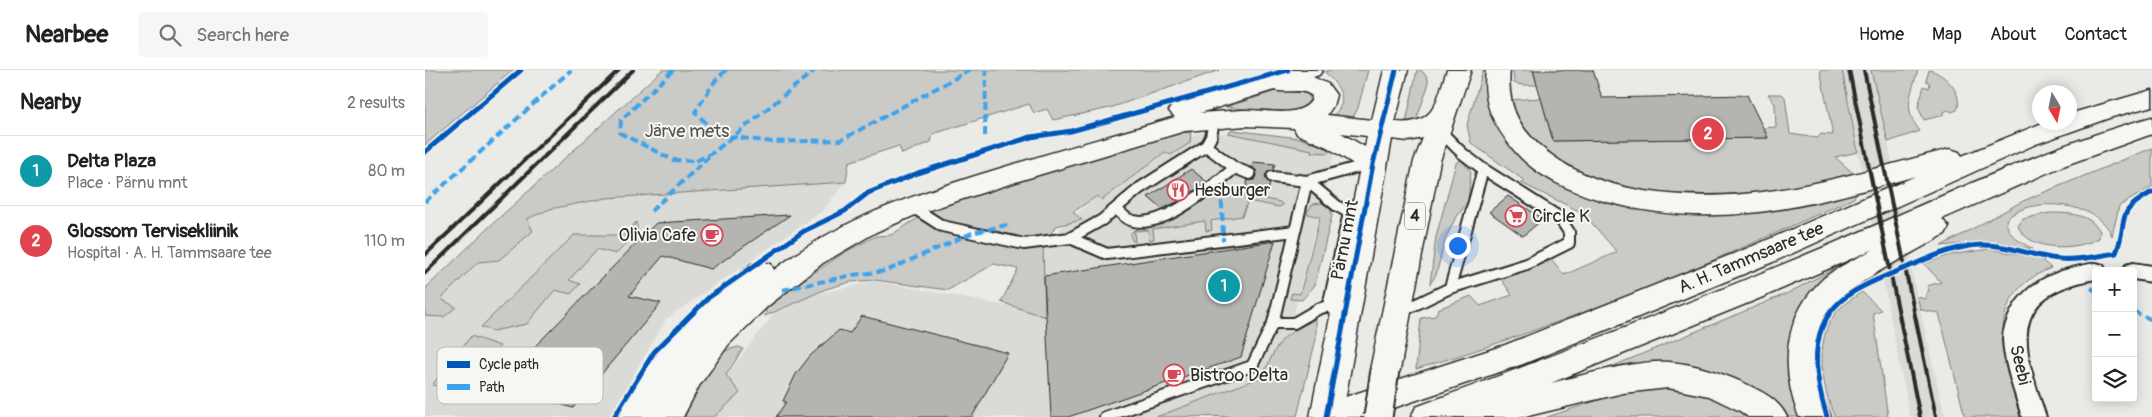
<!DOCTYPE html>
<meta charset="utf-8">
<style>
body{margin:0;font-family:Pangolin,sans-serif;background:#f6f6f6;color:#202124}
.controls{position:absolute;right:15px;bottom:15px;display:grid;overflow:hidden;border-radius:5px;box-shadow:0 2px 12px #0003}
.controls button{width:45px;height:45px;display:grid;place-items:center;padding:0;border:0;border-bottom:1px solid #e0e0e0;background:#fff;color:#202124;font:25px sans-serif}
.compass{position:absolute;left:1607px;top:15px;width:45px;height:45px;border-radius:50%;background:#fff;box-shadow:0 2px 12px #0003;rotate:170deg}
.you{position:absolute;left:1032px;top:175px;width:18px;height:18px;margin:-12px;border:4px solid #fff;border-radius:50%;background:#1a73e8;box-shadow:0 0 0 8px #1a73e833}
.badge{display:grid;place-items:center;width:32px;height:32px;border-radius:50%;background:#0f766e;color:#fff;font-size:16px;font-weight:700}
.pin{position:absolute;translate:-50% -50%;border:2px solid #fff;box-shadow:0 1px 5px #0006}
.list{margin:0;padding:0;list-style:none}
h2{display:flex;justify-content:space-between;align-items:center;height:65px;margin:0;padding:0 20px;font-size:21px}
h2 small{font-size:16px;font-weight:400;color:#757577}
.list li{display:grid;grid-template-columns:32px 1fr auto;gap:15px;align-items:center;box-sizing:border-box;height:70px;padding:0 20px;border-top:1px solid #e0e0e0}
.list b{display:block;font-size:19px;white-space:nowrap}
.list p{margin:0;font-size:16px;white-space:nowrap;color:#757577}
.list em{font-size:16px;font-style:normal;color:#757577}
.icon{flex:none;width:28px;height:28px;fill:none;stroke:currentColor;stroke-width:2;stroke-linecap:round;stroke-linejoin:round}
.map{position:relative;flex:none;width:1727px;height:347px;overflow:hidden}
header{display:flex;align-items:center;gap:30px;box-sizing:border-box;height:70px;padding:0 25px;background:#fff;border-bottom:1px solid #e0e0e0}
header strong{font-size:24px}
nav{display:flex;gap:28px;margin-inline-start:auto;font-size:18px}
.search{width:350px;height:45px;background:#f6f6f6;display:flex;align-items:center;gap:12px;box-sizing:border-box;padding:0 18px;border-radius:5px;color:#757577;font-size:19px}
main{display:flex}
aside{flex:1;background:#fff}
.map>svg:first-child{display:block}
.built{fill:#dadad6}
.green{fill:#cacac7;stroke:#7a7a79}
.building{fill:#b4b4b1;stroke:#2b2b2b}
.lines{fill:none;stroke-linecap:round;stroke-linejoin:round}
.lane-casing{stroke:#2b2b2b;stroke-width:14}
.street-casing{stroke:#2b2b2b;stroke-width:4}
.primary-casing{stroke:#2b2b2b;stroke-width:3}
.highway-casing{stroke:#2b2b2b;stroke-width:3}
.lane{stroke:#f6f6f2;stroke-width:10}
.street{fill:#f6f6f2;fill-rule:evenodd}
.primary{fill:#f6f6f2;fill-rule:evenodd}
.highway{fill:#f6f6f2;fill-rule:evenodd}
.rail{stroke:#2b2b2b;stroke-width:4}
.highway-bridge-casing{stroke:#2b2b2b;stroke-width:31;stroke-linecap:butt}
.highway-bridge{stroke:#f6f6f2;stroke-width:27}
.quiet{stroke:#3ea3eb;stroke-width:4;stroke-dasharray:8 4;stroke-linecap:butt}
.cycleway-casing{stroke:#f6f6f2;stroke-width:8}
.cycleway{stroke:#0057b8;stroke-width:5}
.labels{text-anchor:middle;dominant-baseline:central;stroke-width:4;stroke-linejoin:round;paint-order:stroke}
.shield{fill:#f6f6f2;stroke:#686867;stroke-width:1}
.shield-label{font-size:16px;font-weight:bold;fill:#2b2b2b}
.park-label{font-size:18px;fill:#535352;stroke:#f6f6f2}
.poi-label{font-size:18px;fill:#2b2b2b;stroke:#f6f6f2;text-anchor:start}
.street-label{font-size:18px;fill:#2b2b2b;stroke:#f6f6f2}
.key{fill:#f6f6f2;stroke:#b9b9b6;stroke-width:1}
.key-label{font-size:14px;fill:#2b2b2b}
</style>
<header>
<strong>Nearbee</strong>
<div class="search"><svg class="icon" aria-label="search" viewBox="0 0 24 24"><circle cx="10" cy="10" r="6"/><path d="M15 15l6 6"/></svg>Search here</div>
<nav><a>Home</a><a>Map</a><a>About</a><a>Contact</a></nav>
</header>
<main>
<aside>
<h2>Nearby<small>2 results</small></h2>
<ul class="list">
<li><span class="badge" style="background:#0f9aa8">1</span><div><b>Delta Plaza</b><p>Place · Pärnu mnt</p></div><em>80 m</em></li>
<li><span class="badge" style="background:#e0444e">2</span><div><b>Glossom Tervisekliinik</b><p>Hospital · A. H. Tammsaare tee</p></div><em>110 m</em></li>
</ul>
</aside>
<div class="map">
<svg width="1727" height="347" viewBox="0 0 1727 347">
<rect width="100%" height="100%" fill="#eaeae6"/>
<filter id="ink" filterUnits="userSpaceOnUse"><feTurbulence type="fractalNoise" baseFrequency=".02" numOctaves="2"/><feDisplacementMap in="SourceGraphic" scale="10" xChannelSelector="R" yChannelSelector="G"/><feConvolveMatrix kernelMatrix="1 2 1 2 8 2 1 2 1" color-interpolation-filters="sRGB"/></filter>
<g filter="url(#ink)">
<!-- built -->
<path class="built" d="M1417,0H1446L1463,72L1492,227L1520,347H1485Z
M773,63H808L909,83L851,317L762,347H277L289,322L350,242L384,226L450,211L582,236L618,175L672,126Z
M421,112L396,142L241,249L184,347H0V245L53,192L74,190L107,161L102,149L125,139L181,128Z"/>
<!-- green -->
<path class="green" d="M0,0H88L0,75Z
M237,0H795L685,38L628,50L622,39L609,43L604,34L508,64L506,72L477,84L474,76L424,92L421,112L181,128L125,139L102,149L108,161L74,190L53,192L16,229L31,237L19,247L0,246V219L63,158Z
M905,0H943L933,38L926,51L904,49C927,32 915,18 900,2Z
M992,0H996L1003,8V16L990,54L980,57Z
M1058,0H1065L1124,105L1326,143L1358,138L1424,120H1432L1429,128C1286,193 1142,254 991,299L996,248L1010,246L1013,239L1046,226L1055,236L1087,225L1076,209L1127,190L1139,205L1192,182L1158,143L1096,113L1100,111L1046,73L1042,55Z
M1088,0H1108L1112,15H1097L1089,13Z
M1395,0H1417L1433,82L1410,87L1428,103L1333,127L1221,125L1157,106L1106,73L1083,30L1116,28L1128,71L1343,68L1339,58L1351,57L1350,34L1343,24H1357L1360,27L1365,64L1393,68L1396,64L1408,65Z
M1446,0H1493C1486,24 1477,40 1495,61L1463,72Z
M1504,0C1519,3 1539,23 1532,40L1527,42L1523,40L1517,43L1519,45L1499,50L1493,37L1499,16L1504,18L1505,13L1501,11Z
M871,19L884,23V34L878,39L857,43L801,37L851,21Z
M807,60L874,68L909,80L901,83L886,82L887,80L803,63Z
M758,62L766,63L765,73L746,85L740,82L677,130L672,126L648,142L657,150L631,156L618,175L620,247L576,232L593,199L569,194L523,220L450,210L425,212L401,219L340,246L341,239L369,216L422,181L451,166L466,165L507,139L622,101Z
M1727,78V117L1694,136L1687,166C1676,132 1603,124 1581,150C1582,165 1595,172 1608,179L1556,172L1516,176L1598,131Z
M1036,90L1046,101L1043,131L1029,151L1020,170L1011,205L1005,214L1011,167L1031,93Z
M789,119L855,132L858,135L854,137L823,131L817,146L786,151L787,160L781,161L780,151L728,159L729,169L724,170L723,160L709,161L710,172L707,170L705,164L709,160L738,151Z
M896,133L905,137L907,145L890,215L877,230L865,229L867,223L875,224L895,147L883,144L882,142L888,134Z
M1624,143C1643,143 1664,143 1675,161L1674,168C1653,180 1604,183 1593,156L1598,149Z
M211,152L213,162L191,184L172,179L144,210L155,214L146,224L130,220L102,254L68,261L56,257L149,165H200Z
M1564,179L1614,188L1626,198C1554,227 1580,290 1595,347H1540L1514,243L1496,240L1492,227L1501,229V223L1504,221L1502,216L1516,212L1499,194L1525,185Z
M1433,186V192L1376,240L1363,270L1364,300L1377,347H1360L1324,320L1150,312L1363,223Z
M1437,222L1456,240L1448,243L1463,347H1410C1397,319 1389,272 1409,245C1416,235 1427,229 1437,222Z
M891,249V269L872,346L731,347L834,308C843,298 846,285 854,274C863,261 879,256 891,249Z
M46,266L75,276L62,290L43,288L22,317L7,315Z
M314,277L318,279L301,305L315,323L289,347H260C266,331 285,292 299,282C303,279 309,278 314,277Z
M1228,316L1272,320L1329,347H1122L1202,321Z"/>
<!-- building -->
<path class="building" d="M1108,0H1168L1177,28L1322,25L1343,68L1128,71Z
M828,92L850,94L848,100L844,101L840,106L845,113L843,122L820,120L823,110H829L832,106L831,100L827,97Z
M766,99L782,112L756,130L737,139L723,127Z
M1083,126L1118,149L1098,166L1064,142Z
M365,145L286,199L238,186L204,226L236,233L148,338L72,315L231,153Z
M850,171L816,287L643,347H626L619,206Z
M437,246L583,283L547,347H351L361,332L358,331L371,304L385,286L414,260L425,263Z"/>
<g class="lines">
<!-- lane casing -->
<g class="lane-casing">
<path id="lane" d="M781,76L786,67L789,50
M486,136L517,156L599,174L645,168L677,150L715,118L781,76L810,98L825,104
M691,139C695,142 699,147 703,149C733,164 787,116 810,98
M937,150L912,136L882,111L944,94
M645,168L682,184L870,161
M1025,218L1102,194L1144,173V162L1134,147L1058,99
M903,236L924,143
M975,242L1025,218L1058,99L1037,83L1014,60
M848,253H869L893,239L903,236L907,239
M680,347L827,296L848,253L882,111L847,107"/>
</g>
<!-- street casing -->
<g class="street-casing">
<path id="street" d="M1671,193L1678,195L1681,201H1671V209C1578,225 1598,279 1621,347H1597C1590,322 1579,295 1578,269C1578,261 1581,253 1584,246C1600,210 1634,199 1671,193Z
M1708,193L1727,196V212L1708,209V201H1698L1701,195Z"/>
</g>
<!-- primary casing -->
<g class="primary-casing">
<path id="primary" d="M1061,0H1085C1081,39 1097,64 1128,86C1155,106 1186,115 1219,121C1327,138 1422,105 1525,79L1534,82L1537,86L1620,52H1644V44L1727,20V36L1684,48L1611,74L1348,192L1098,294L942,347H909L906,340L911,330L1080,275L1328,176L1491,106C1380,137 1291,163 1175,130C1143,120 1110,106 1088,79C1068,53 1057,34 1061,0Z
M1727,47V64L1638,96L1517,149L1524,157L1520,164C1438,213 1359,233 1406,347H1374C1355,298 1358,245 1399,208C1413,196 1433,188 1449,179L1338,227L1126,313C1160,305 1209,290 1244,292C1271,294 1297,303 1321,314C1338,322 1354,330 1362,347H1323L1315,341L1284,326L1243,318L1198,323L1099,347H986L991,337C1129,286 1266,233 1402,176C1509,131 1615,78 1727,47Z"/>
</g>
<!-- highway casing -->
<g class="highway-casing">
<path id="highway" d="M861,0H898L894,5L888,7L903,14L911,25L908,36L902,45L947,50L959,0H983L970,52C1011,56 1011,31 1022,0H1046L1015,91L975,300L971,309L960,313L949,309L945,300L989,91L998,68L983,71L967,69L917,347H885L935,98L902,77L872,64L869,58L820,56L760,61L597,110L495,143L451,162L398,193L343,236L304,274L274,316L258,347H194C226,280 269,239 326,194L336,191L346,194L349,200C413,151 474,130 550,106C616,85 683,67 750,47L744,41L747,35ZM849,20C862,24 876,17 887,26L886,31C873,49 838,39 818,40C804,41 790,42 775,43ZM916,63L942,66L940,77Z"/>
</g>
<!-- lane -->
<use href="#lane" class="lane"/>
<!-- street -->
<use href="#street" class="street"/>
<!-- primary -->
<use href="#primary" class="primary"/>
<!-- highway -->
<use href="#highway" class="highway"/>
<!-- rail -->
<path class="rail" d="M1424,0L1495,347
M1439,0L1511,347
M0,185L194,0
M0,203L208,0"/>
<!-- highway-bridge casing -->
<g class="highway-bridge-casing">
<path id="highway-bridge" d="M953,347L960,300"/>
</g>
<!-- highway-bridge -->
<use href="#highway-bridge" class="highway-bridge"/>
<!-- quiet -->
<path class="quiet" d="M248,0L196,50L195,63L248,90L271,91L289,82L390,0
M301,0L290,11L270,42L293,65L347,72L416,70L545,0
M560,66L561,0
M792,120L797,134L798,171
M0,132L146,0
M226,141L284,87
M1666,218L1671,221
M357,220L428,205L461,201L547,163L586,154
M1708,241L1727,250"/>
<!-- cycleway casing -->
<g class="cycleway-casing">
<path id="cycleway" d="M0,82L96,0
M189,347L229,282L283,228L379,161L420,141L443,123L493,103L606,67L646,61L863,0
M901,347L948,94L971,0
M1402,347C1389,305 1381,255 1422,226C1437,215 1456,208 1473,201C1500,190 1527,176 1556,175C1583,174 1608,187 1634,189C1653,191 1672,186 1691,183C1705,147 1687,145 1727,122"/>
</g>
<!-- cycleway -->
<use href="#cycleway" class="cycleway"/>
</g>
</g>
<!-- icons -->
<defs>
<g id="restaurant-ring" transform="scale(1.125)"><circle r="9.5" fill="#f6f6f2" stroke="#d1495b" stroke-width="1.5"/><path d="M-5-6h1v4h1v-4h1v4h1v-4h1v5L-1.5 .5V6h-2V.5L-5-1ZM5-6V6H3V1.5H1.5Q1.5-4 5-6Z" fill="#d1495b"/></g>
<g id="supermarket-ring" transform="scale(1.125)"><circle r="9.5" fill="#f6f6f2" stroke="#d1495b" stroke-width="1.5"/><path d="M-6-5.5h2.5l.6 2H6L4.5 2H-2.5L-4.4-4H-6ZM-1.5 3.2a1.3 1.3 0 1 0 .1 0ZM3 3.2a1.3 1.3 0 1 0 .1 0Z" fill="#d1495b"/></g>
<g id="cafe-ring" transform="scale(1.125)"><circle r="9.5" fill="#f6f6f2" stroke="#d1495b" stroke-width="1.5"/><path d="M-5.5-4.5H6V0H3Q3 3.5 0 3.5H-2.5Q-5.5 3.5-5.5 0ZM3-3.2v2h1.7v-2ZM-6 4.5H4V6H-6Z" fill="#d1495b"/></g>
</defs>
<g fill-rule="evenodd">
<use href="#restaurant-ring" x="753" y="120"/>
<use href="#supermarket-ring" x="1091" y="146"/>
<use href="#cafe-ring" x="287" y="165"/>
<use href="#cafe-ring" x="749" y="305"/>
</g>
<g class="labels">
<!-- shield labels -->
<rect class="shield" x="980" y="132.5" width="20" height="27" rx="4"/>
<g class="shield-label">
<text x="990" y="146">4</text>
</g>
<!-- park labels -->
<g class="park-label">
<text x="262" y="61">Järve mets</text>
</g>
<!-- poi labels -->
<g class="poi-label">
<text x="769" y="120">Hesburger</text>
<text x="1107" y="146">Circle K</text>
<text x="271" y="165" text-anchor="end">Olivia Cafe</text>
<text x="765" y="305">Bistroo Delta</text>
</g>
<!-- street labels -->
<g class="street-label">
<text transform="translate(920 170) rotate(-79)">Pärnu mnt</text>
<text transform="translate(1326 188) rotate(-23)">A. H. Tammsaare tee</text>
<text transform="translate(1595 295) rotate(77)">Seebi</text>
</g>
</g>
<!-- legend -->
<rect x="12" y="277" width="166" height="57" rx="8" class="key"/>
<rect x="22" y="291" width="23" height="7" fill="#0057b8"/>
<rect x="22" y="314" width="23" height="6" fill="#3ea3eb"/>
<g class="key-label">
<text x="54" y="299">Cycle path</text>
<text x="54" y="322">Path</text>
</g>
</svg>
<div class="controls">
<button>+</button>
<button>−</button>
<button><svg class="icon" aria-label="layers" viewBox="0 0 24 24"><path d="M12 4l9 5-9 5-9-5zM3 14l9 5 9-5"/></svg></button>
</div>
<svg class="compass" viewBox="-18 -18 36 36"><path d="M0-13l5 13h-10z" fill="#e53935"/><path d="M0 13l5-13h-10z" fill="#757577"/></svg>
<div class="you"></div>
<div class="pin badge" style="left:799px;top:216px;background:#0f9aa8">1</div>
<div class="pin badge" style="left:1283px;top:64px;background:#e0444e">2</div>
</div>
</main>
